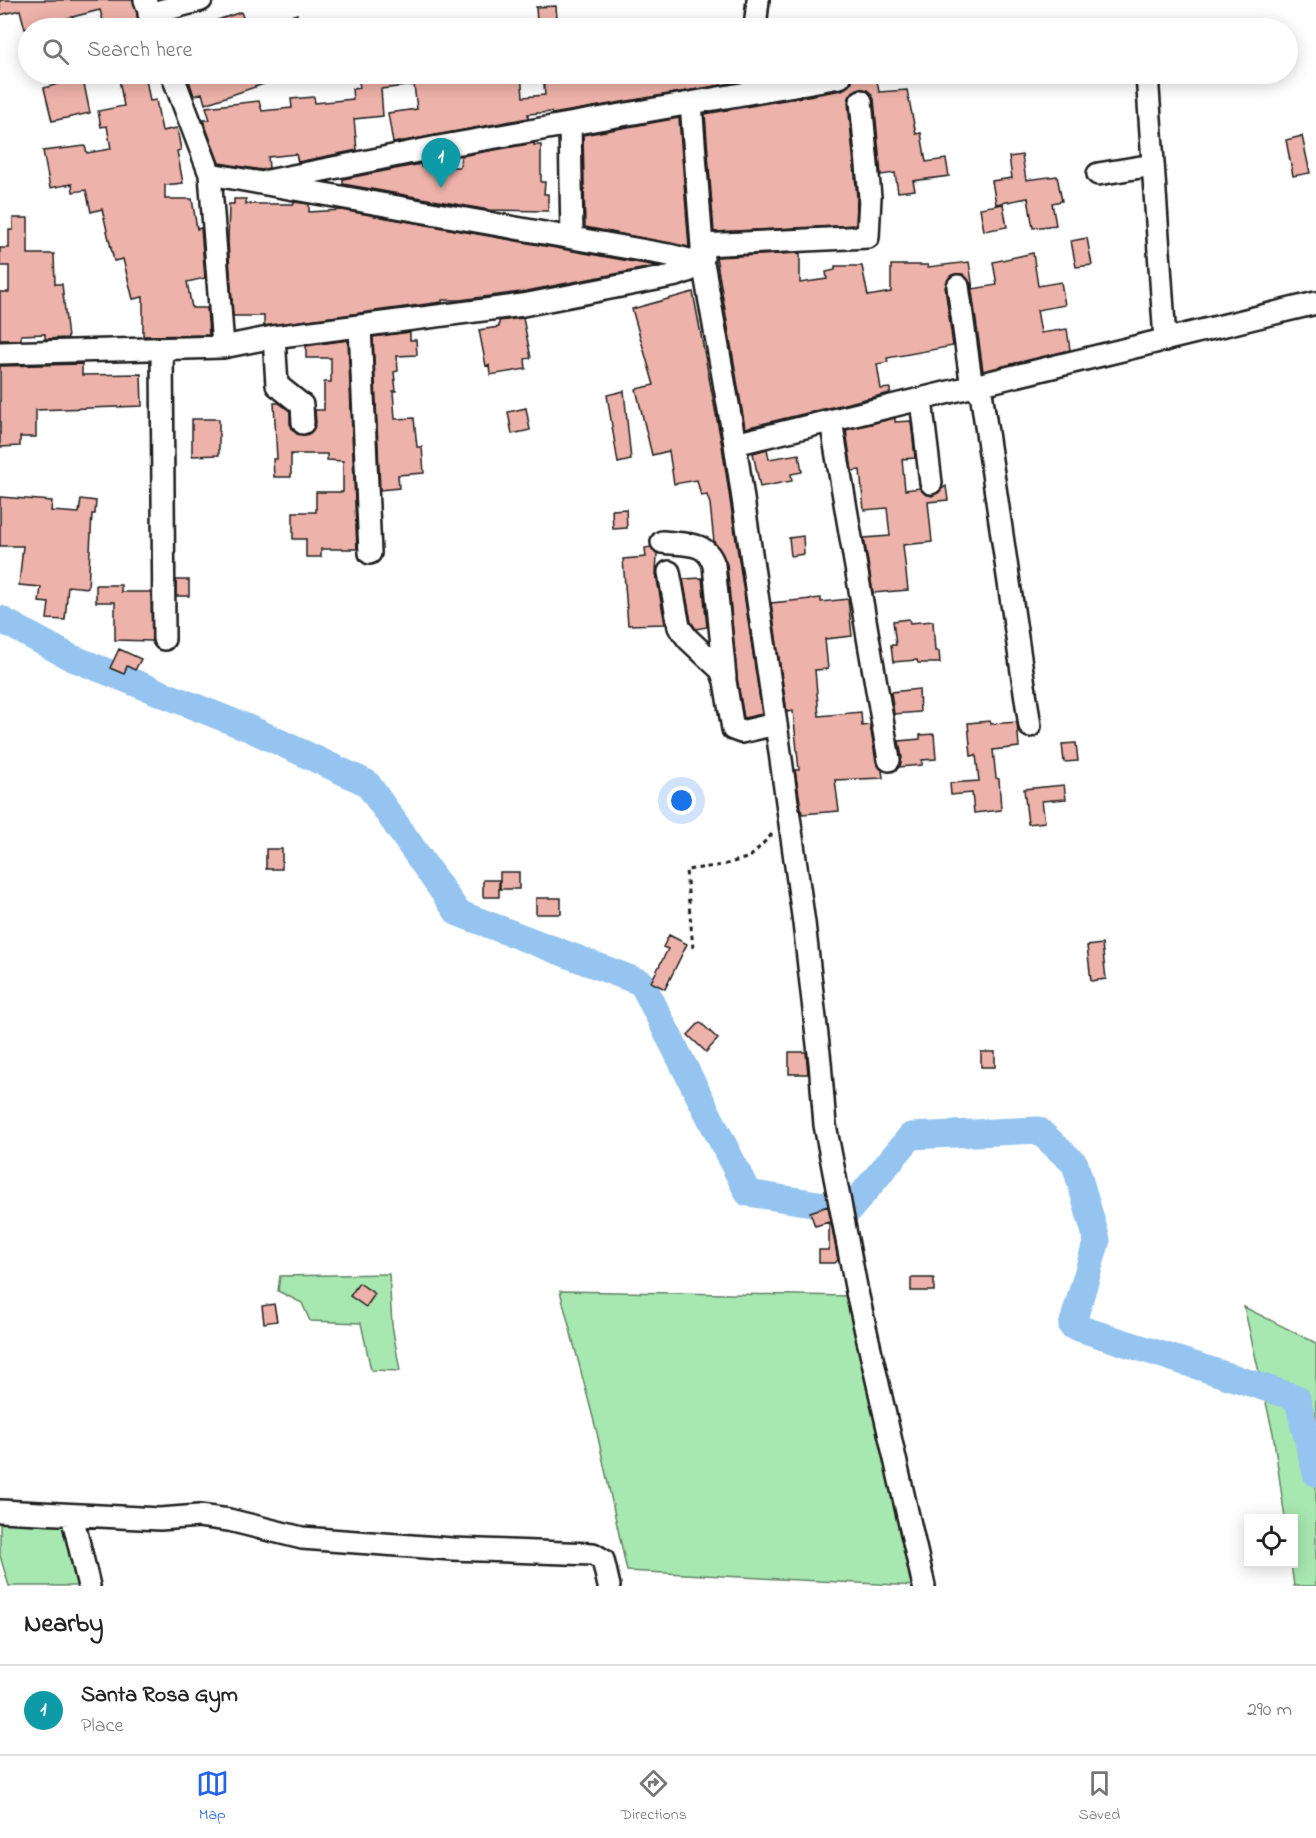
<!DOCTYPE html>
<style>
body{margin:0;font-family:"Indie Flower",sans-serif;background:#f6f6f6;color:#222}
.controls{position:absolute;right:18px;bottom:18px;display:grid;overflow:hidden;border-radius:0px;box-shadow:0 3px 15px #0003}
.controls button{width:54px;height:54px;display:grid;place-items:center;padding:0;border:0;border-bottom:2px solid #e0e0e0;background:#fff;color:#222;font:30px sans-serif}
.you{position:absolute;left:682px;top:801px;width:21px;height:21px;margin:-15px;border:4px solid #fff;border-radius:50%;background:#1a73e8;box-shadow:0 0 0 9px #1a73e833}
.badge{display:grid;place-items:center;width:39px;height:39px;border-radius:50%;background:#2563eb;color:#fff;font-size:20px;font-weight:700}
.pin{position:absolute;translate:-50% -50px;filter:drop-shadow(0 2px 3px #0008)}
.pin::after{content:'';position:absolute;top:32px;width:21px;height:18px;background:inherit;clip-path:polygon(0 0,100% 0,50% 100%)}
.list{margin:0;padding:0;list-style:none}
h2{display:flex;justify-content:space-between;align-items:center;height:78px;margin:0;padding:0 24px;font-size:26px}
h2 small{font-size:20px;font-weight:400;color:#767676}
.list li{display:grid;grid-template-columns:39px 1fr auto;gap:18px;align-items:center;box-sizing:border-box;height:90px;padding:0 24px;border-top:2px solid #e0e0e0}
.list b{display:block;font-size:22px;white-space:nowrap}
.list p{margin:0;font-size:20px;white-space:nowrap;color:#767676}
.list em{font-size:20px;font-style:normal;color:#767676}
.icon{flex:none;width:33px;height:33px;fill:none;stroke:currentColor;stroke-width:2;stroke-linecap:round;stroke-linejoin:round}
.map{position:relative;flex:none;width:1316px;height:1586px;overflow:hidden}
.search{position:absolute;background:#fff;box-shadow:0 3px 15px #0003;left:18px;right:18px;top:18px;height:66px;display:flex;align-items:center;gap:15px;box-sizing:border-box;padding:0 21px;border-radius:33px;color:#767676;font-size:22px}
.sheet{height:168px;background:#fff}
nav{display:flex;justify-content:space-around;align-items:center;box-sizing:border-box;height:84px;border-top:2px solid #e0e0e0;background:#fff;font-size:16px;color:#767676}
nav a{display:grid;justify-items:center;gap:3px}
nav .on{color:#2563eb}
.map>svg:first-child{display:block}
.green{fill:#a7e7b0;stroke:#628266;stroke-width:1.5}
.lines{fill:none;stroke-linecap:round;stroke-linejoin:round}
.river{stroke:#94c4ef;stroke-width:27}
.building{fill:#edb2a9;stroke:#1c1c1c;stroke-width:1.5}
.minor-casing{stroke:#1c1c1c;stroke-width:26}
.path{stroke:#1c1c1c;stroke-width:3;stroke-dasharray:4.5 4.5;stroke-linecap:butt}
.minor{stroke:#fff;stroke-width:21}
</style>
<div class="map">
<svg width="1316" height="1586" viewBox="0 0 1316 1586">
<rect width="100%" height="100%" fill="#fff"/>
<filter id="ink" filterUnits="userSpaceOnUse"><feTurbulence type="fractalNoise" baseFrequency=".0167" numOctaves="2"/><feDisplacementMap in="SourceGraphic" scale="12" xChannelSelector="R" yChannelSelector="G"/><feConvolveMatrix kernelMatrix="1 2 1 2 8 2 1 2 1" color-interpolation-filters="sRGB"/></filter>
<g filter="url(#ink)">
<!-- green -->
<path class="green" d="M389,1274L392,1325L400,1371L371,1370L361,1323L310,1321L302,1303L278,1291L280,1276Z
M560,1291L851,1296L916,1586L627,1571L597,1433Z
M1244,1307L1316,1343V1586H1294L1291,1564H1294V1518H1285L1273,1433Z
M0,1517L69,1521L83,1586H9L0,1556Z"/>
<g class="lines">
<!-- river -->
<path class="river" d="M0,619L70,657L251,729L367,783L458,913L642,983L748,1193L850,1209L911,1136L1038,1130L1075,1164L1097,1240L1072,1326L1297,1398L1316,1473"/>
</g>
<!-- building -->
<path class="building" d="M0,0H133L142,28H105L100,10L25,29L20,10L0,15Z
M556,6L557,20L537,22L536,7Z
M241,12L247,28H201L200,26Z
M297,14L302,28H259V26Z
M63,74H82L90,113L52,121L44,88L65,82Z
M118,74H145L150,101L156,100L162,131L177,128L181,150L177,151L183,183L165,185V199H192L197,229L201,228L205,278L187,282L192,308H207L209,335L143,336V297L133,299L123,259L114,261L102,209L91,212L86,190L73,192L72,184L50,188L43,151L85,146L87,153L111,149L107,126L101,127L98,111L124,106Z
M187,74H286L287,76L205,104L202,93L194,96Z
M367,74H521L523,97L545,95L543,74H786L552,114L551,112L528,114V118L393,143L388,113L417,109L414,85L381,89L383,116L354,119L357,150L298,162L296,154L268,157L269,168L262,170L219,163L203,120H210L206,107L259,101L262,111L292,108L291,99L314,97L315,103L353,99L352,89L360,88L358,75Z
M852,74H876L879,92L907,90L916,134L921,133L926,162L946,159L949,176L913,181L915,190L898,192L895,173L881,175L874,99L867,90L859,88L850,95L848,102L857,197L856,225L714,232L705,114L842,90L852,82Z
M679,118L689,247L585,227L583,135Z
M1302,136L1310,173L1293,176L1286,140Z
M534,143V145H541V182H545L544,194H548V211L489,210L343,184V179L421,164V167H460L461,156Z
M1022,155L1026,180L1057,176L1062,201L1052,203L1056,225L1033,228L1028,198L996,204L992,181L1012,178L1009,157Z
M234,199H246V204H294V202L309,204V212L342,210L657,266L521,292L460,300H442V302L264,326V316H233L228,242L229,204H234Z
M1003,204L1007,227L984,231L980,208Z
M13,218H28V254H54L55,284H62L68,338L45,339V334L21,335V340H0V292H9V266H0V248H9V230H13Z
M1087,238L1092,265L1076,267L1071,241Z
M800,253V283L827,279L826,272L835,270V266H862L868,296L891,292V265H928V267L969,262L973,289L997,285L993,262L1033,253L1038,286L1061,282L1065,305L1037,310L1041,333L1067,329L1070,350L983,371L971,284L963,274H956L950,276L945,287L953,346L887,358L888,362L877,364L881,389L890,388V393L745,428L716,257Z
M693,292L722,446L762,714L744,718L737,678L727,564L714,542L710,504L707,495L701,496L697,480L674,484L669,451L652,455L636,389L654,385L632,309Z
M523,318L531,358L525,359L526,369L490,375L489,365L486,366L479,330L499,327V321Z
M410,332V340H416L417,355L397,356L398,371L394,372L396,391H393L395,419L414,418L417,447H422L424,473L398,475L399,488L380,490L373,337Z
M348,340L357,549H321V557H306V539H293V512H316V492H343V461L327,460V454H291V477H274L273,459H277L274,403H279L290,411V424L297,434L310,433L316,423L315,410H324V382H331V358H306V346Z
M82,364V375L141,374L142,406L36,410V437H20V446L0,447V366Z
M624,391L631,460L618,463L607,395Z
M526,408L530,430L512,434L508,412Z
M895,418V422L911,421L915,458L902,459L905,490L920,488L925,494L932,496L946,486L948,500L928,502L932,542L903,545L908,590L873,593L864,538L890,536L887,508L864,510L860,470L852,471L846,430Z
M192,419H219V455L192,456Z
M767,449L769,459L799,454L802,472L791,474L792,481L760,487L753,453Z
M0,497L52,501L51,511L79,513L81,499L96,501L95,514H92L88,588L68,586L65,620L47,619L49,603L39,602L41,587L19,585L23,546H0Z
M626,509L627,528L613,529L612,510Z
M803,536L804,554L791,556L789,538Z
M651,547L657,554L656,574L665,624L628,625L623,559L646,557L645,548Z
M702,578L707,627L696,629L691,622L683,579Z
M176,580H189V596H176Z
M96,585H121V592H151L152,641L115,640V602H96Z
M821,598V602L848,599L852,636L825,639L828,669L815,670L819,716L861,712L862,726L870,725L876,762L882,770L883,778L835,780L839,811L802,814L795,770H799L793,711L787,712L771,603Z
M909,619L910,623L933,621L935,651H939L940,663H918L917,660L893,662L891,645H896L893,621Z
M119,649L141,659L135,670L127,666L124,674L110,668Z
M919,689L920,712L894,714L891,692Z
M990,721L991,724L1017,722L1019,747L993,750L996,778L999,779L1001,810L974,813L972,793L951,795L950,783L979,781L976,755L971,756L968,723Z
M934,734L936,759L922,760V765L899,767L902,758L899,741L920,739V735Z
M1076,743L1078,761L1064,762L1062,744Z
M1064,785L1066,799L1042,801L1045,822L1028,824L1024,789Z
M266,849H282V869H266Z
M500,872H519V889H500Z
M483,880H499V897H483Z
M536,898H561V914H536Z
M669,935L687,944L665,989L651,982L668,949L663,947Z
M1102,944L1106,979L1091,981L1087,946Z
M700,1022L718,1039L706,1052L688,1035Z
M789,1052H806L808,1074H789Z
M981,1052H995V1067H981Z
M828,1206L838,1260L835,1263H819V1250H829V1222L815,1226L810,1212Z
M911,1278H934V1291H911Z
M359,1283L375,1294L366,1307L350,1296Z
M274,1304L277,1321L264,1323L262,1306Z"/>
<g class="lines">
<!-- minor casing -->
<g class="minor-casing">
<path id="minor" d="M145,0L155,28
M149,14L201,0
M755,28L758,0
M172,74L210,174L669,255L697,262L704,268L735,444L776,724L804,923L820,1062L825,1125L857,1292L924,1586
M1147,74L1165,340
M691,103L703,259
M570,124L572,238
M210,174L223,347
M1098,174L1153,165
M268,181L438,147L840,77
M702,245L868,237L870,197L861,101
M958,286L972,388
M360,326L370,553
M274,337L277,385L302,405L303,423
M162,349L164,639
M0,353L223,347L273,337L523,305L677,275L688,271L697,262
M980,385L1030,726
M921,400L931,483
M831,421L889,760
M735,444L1316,303
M662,542C684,545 706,540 714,565L725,677
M669,572L679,627L688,639L721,670L725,681L733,729L741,732L776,724
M0,1511L160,1519L199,1516L229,1520L302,1538L452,1549L593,1554L603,1560L609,1586
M72,1515L89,1586"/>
</g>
<!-- path -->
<path class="path" d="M693,948L686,870L723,865L750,857L774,832"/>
<!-- minor -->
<use href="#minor" class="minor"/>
</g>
</g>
</svg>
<div class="controls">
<button><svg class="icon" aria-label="locate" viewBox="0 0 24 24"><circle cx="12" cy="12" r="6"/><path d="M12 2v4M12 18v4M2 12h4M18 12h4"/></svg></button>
</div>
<div class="you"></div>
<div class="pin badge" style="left:441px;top:188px;background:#0f9aa8">1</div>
<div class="search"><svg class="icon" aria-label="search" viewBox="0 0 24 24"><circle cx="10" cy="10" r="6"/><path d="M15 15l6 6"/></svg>Search here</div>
</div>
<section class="sheet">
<h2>Nearby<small></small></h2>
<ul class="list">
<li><span class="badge" style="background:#0f9aa8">1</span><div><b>Santa Rosa Gym</b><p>Place</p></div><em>290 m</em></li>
</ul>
</section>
<nav>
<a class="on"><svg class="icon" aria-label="map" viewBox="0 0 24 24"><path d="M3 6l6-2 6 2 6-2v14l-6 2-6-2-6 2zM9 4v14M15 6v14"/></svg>Map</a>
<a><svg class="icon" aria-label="directions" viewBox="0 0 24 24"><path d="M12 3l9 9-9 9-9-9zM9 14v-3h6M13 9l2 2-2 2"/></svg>Directions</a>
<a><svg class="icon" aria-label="saved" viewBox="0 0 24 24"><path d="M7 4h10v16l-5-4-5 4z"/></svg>Saved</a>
</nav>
